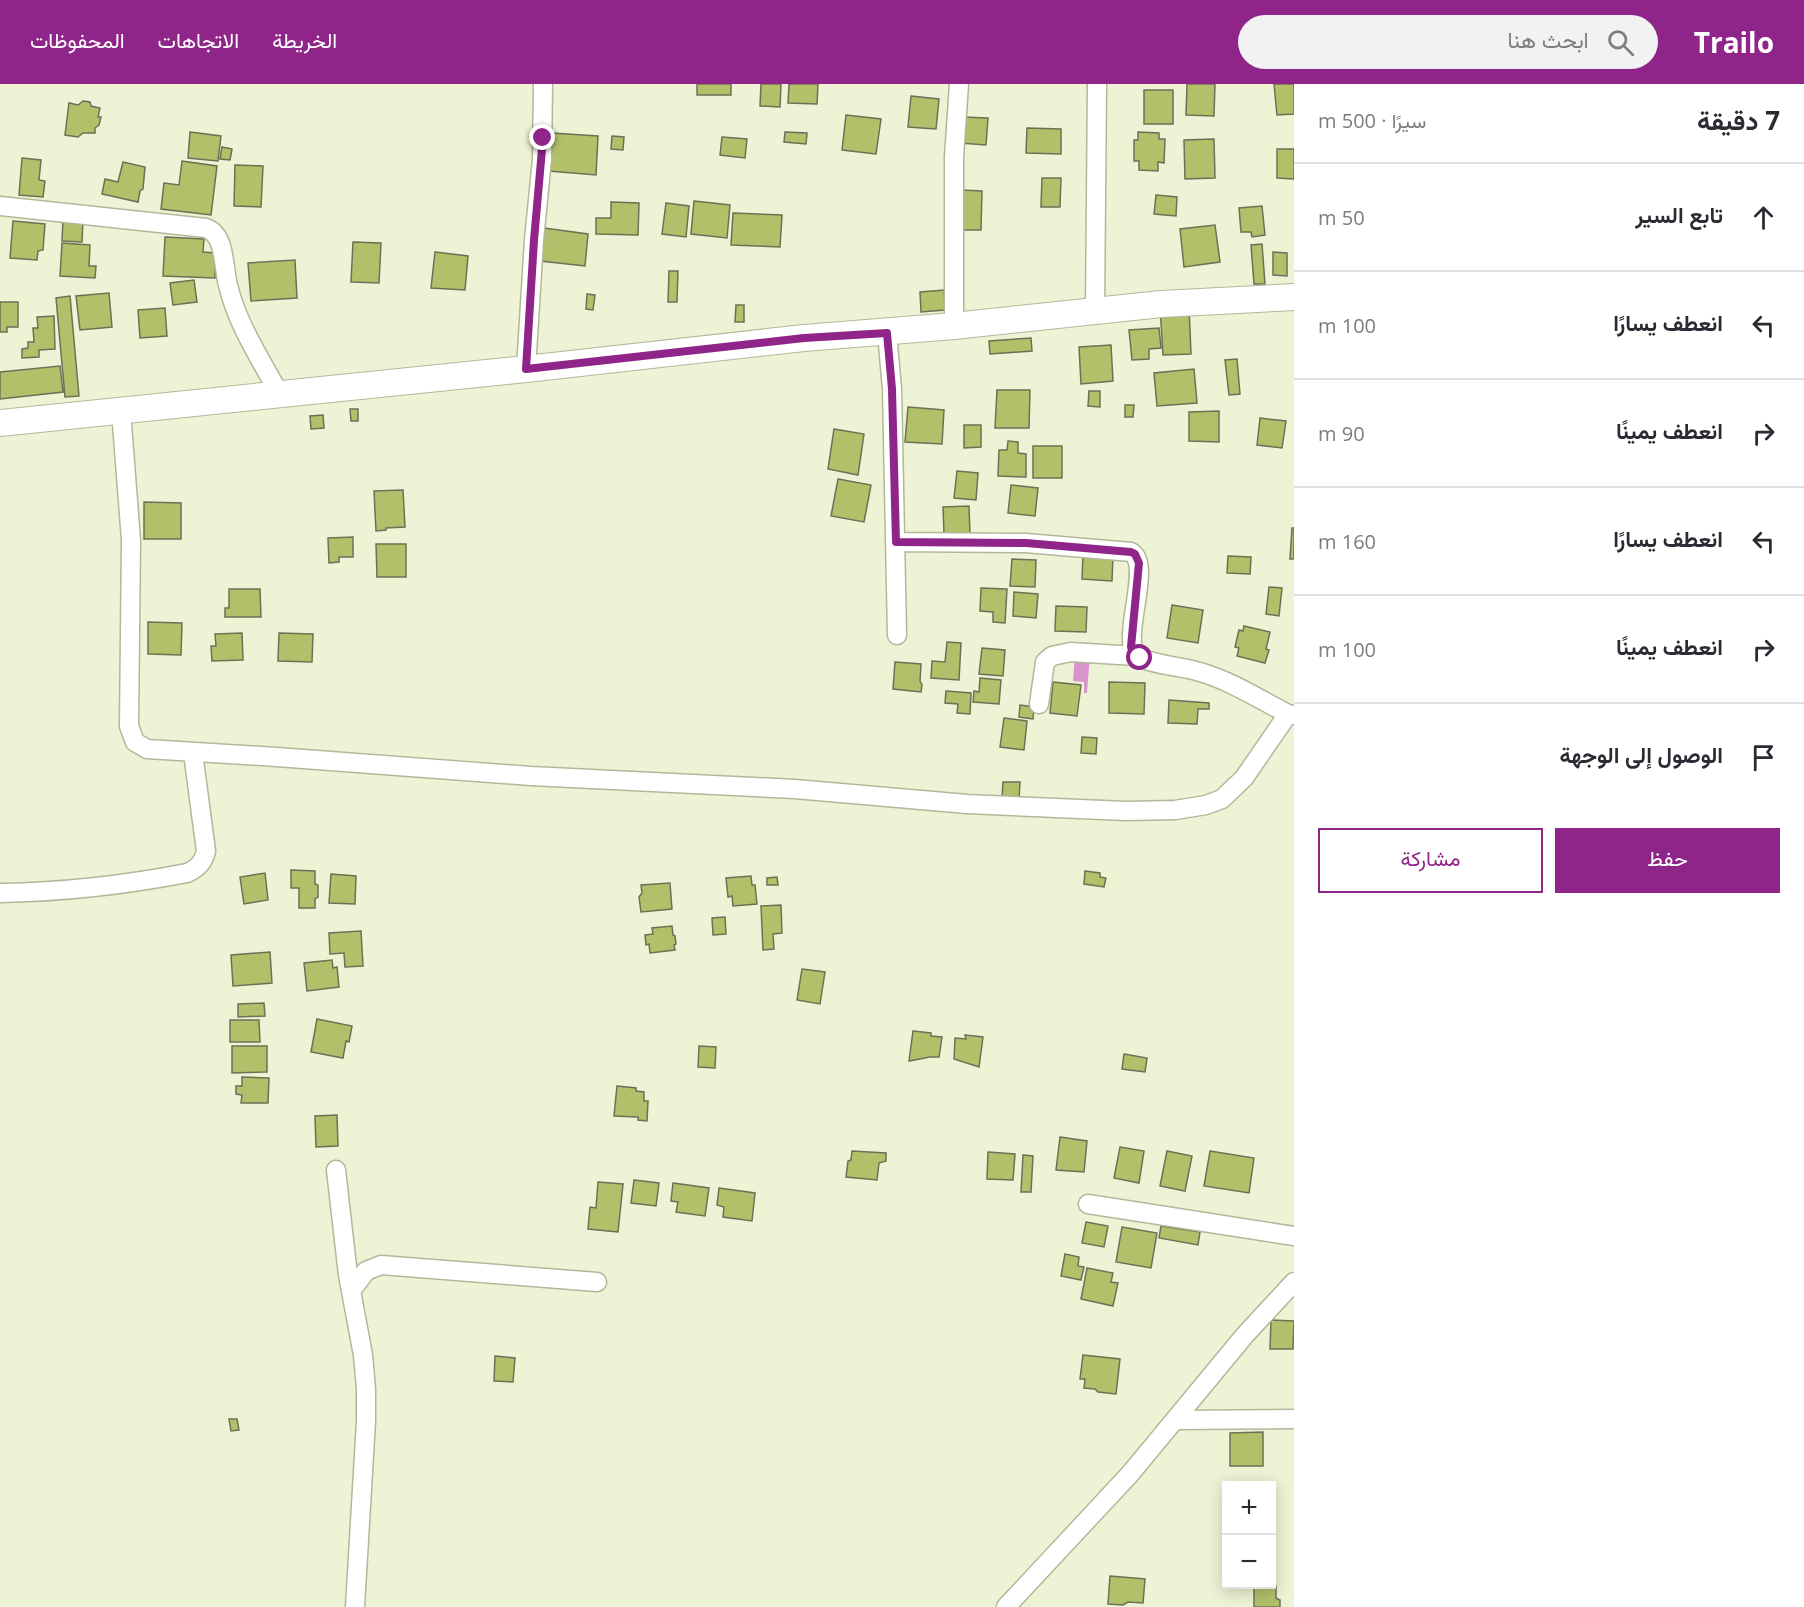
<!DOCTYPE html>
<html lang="ar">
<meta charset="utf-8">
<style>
body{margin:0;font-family:"Open Sans",Vazirmatn,sans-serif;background:#f2f2f3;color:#2b2b33;direction:rtl}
.controls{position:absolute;right:18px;bottom:18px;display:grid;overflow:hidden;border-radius:0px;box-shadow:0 3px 15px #0003}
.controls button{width:54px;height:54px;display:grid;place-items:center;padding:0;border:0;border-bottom:2px solid #e1e1e2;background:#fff;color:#2b2b33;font:30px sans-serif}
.stop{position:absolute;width:18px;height:18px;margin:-14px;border:4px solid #902589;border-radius:50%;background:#fff}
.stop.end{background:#902589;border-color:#fff;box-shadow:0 2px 6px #0008}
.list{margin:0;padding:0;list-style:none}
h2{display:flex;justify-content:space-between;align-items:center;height:78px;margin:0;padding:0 24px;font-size:26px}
h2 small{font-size:20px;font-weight:400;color:#7c7c81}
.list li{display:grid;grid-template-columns:39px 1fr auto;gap:18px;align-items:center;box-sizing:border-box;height:108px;padding:0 24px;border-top:2px solid #e1e1e2}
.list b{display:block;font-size:22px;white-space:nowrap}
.list em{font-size:20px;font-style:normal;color:#7c7c81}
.actions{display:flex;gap:12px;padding:18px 24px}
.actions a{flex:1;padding:14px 0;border:2px solid #902589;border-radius:0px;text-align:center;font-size:21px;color:#902589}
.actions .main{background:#902589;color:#fff}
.icon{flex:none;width:33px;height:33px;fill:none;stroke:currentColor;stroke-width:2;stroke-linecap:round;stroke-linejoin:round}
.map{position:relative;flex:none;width:1294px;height:1523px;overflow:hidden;direction:ltr}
header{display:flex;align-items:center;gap:36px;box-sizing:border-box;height:84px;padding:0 30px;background:#902589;color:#fff}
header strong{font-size:28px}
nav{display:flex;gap:33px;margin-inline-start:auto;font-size:21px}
.search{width:420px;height:54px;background:#f2f2f3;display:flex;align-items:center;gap:15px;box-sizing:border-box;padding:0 21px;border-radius:33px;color:#7c7c81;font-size:22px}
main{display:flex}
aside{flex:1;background:#fff}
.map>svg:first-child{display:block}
.water{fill:#d894cf}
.building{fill:#b2c06a;stroke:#6c7156;stroke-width:1.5}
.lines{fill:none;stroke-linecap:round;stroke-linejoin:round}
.street-casing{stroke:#b2b89a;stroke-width:21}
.secondary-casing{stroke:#b2b89a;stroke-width:28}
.street{stroke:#fff;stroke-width:18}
.secondary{stroke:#fff;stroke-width:26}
.route{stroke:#902589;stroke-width:8}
</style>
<header>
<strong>Trailo</strong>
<div class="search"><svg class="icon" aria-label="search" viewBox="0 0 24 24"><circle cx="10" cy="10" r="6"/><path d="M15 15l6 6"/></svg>ابحث هنا</div>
<nav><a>الخريطة</a><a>الاتجاهات</a><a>المحفوظات</a></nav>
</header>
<main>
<aside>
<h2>7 دقيقة<small>سيرًا · 500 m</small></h2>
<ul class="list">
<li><svg class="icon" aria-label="ahead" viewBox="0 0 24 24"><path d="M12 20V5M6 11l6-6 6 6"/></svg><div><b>تابع السير</b></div><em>50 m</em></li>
<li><svg class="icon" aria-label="left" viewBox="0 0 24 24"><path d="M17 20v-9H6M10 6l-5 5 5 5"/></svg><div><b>انعطف يسارًا</b></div><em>100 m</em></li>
<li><svg class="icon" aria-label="right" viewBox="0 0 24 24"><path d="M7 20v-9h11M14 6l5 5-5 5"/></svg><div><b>انعطف يمينًا</b></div><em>90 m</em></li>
<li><svg class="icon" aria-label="left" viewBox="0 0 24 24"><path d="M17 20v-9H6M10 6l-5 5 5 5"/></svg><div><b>انعطف يسارًا</b></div><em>160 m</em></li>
<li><svg class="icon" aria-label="right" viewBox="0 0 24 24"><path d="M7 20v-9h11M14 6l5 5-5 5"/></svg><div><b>انعطف يمينًا</b></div><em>100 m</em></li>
<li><svg class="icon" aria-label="arrive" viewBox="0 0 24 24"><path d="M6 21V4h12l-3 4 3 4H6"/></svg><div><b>الوصول إلى الوجهة</b></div></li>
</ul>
<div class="actions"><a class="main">حفظ</a><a>مشاركة</a></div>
</aside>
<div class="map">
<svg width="1294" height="1523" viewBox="0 0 1294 1523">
<rect width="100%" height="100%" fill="#edf3d4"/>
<!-- water -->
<path class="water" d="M1075,570L1090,571L1087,609H1084V598L1073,597Z"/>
<!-- building -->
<path class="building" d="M697,0H731V11H697Z
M761,0H781L780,23L760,22Z
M789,0H818L817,20L788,19Z
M1187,0H1215L1214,32L1186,31Z
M1274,0H1294V30L1277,31Z
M1144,6H1173V40H1144Z
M911,12L939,15L936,45L908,43Z
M83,17L90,18L91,22L100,24L98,33H101L99,41L95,44V49H83L78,53L65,51L69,19L78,21Z
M846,31L881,35L876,70L842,66Z
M962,33L988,34L986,61L960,59Z
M1027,44L1061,45V70L1026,69Z
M190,48L221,52L218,77L188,74Z
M785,48L807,49L806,60L784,58Z
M1138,48L1159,49V55H1165L1164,79L1158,78V87L1139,86V77H1134V56H1138Z
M552,49L598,52L596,91L549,87Z
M612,52L624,53L623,66L611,65Z
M722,53L747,55L745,74L720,71Z
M1214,55L1215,94L1185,95L1184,56Z
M222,63L232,65L230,76L220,75Z
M1277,65H1294V95L1277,94Z
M22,74L41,76L39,96L45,97L43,113L19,111Z
M182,77L217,82L211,131L161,125L164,99L179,101Z
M123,78L145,83L143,105L140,107L138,118L102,110L105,95L118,98Z
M235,81L263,82L261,123L234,122Z
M1042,94H1061L1060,123H1041Z
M961,106L982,107L981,146H960Z
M1156,111L1177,113L1176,132L1154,130Z
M694,117L730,121L727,154L691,150Z
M611,118L639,119L638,151L596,150V134H611Z
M666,119L689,122L686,153L662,150Z
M1262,122L1265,151L1252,153L1251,148H1241L1239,124Z
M733,129L782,131L780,163L731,161Z
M63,135L83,136L82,158L62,157Z
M13,137L45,140L43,166L38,167L37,176L10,174Z
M1215,141L1220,178L1184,183L1180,145Z
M544,144L588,150L585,182L540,177Z
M165,153L204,155L203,168L216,169L215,194L163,192Z
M353,158L381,159L379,199L351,198Z
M62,159L90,161L89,182H96L95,194L60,192Z
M1262,160L1265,200H1254L1251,161Z
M435,168L468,172L465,206L431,204Z
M1273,168L1287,169V192L1273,191Z
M295,176L297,214L251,217L248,179Z
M669,187H678L677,218H668Z
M194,196L197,218L173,221L170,199Z
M944,206L945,226L921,228L920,208Z
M109,209L112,243L80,246L76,212Z
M587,210L595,211L593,226L586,225Z
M70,212L79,312L65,313L56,214Z
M0,218H18V243H7V248H0Z
M736,221H744V238H735Z
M1189,222L1191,270L1163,271L1160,223Z
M165,224L167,252L140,254L138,226Z
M54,232L55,265L39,266V273L22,274V265L28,264V258H34L33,244H38L37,233Z
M1159,244L1161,264L1149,265V275L1132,276L1129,246Z
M1031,254L1032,267L990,270L989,257Z
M1111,261L1113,297L1081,300L1079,263Z
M1237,275L1240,310L1229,311L1225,276Z
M60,282L63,308L0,315V288Z
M1194,285L1197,319L1157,322L1154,289Z
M997,306H1030L1029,344H995Z
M1089,307H1100V323L1088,322Z
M1125,321H1134L1133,333H1125Z
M908,323L944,326L942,360L905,358Z
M350,325H358V337H351Z
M1219,327V358L1189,357V328Z
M323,331L324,344L311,345L310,332Z
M1260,334L1286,337L1282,364L1257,361Z
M964,341H981V363L964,364Z
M834,345L864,350L858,391L828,385Z
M1008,357L1018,358V369L1026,370V393L998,392L999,366H1007Z
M1033,362H1062V394H1033Z
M957,387L978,389L976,416L954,414Z
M838,395L871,401L864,438L831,432Z
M1011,401L1038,404L1035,432L1008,429Z
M403,406L405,443L386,444V446L376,447L374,407Z
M144,418L181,419V455H144Z
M969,422L970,450H944L943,423Z
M1292,444H1294V475H1290Z
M353,453V473H339V478L329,479L328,454Z
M376,460H406V493H377Z
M1083,469L1113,471L1112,497L1082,495Z
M1228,472L1251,473L1250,490L1227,489Z
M1012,475L1036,476L1035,503L1010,502Z
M1269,503L1282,504L1279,532L1266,530Z
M981,504L1007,505L1005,539L993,538V528L980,527Z
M229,505H260L261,533H225V524H229Z
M1014,508L1038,510L1036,534L1013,532Z
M1172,521L1203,526L1198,559L1167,554Z
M1056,522L1087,523L1086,548L1055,547Z
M148,538L182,539L181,571L148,570Z
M1244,542L1270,548L1266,565L1269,566L1265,579L1237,572L1239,564L1235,563L1239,546L1243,547Z
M242,549L243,576L212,577L211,562H216L215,550Z
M279,549L313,550L312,578L278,577Z
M947,558L961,559L959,596L931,594L932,577L945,578Z
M982,564L1005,566L1003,592L979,590Z
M895,578L921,580L920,597L922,601L921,608L893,605Z
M980,594L1001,596L999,620L973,618L974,607L979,608Z
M1053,598L1081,601L1077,632L1050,629Z
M1109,598L1145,599L1144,630L1109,629Z
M946,607L971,609L970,630L957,629L958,620L945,619Z
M1169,616L1209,619V625H1198L1197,640L1168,639Z
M1020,621L1034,623L1033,635L1019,633Z
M1004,634L1027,637L1024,666L1000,663Z
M1082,653L1097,654L1096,670L1081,669Z
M1003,698H1020L1019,715L1002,714Z
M291,786L315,787V800L318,801V813L315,815V824H299V804H291Z
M1085,787L1100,789V793L1106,794L1104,803L1084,800Z
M265,789L268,816L244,820L240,793Z
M331,790L356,792L355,820L329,819Z
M751,792L752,801H755L757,820L733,822L732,812L728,813L726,794Z
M777,793L778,801H767V794Z
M670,799L672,825L641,828L639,813L642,809L641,801Z
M781,821L782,849L773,850L774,865L763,866L761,822Z
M725,833L726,850L713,851L712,834Z
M672,842L673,851L675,852L676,860L674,861L675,866L650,869L649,860L646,861L645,851L653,850L652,844Z
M361,847L363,882L345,883L344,869L330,870L329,849Z
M270,868L272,899L233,902L231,871Z
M332,876L333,884L337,883L339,903L307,907L304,879Z
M802,885L825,888L820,920L797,916Z
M264,919L265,932L238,933V920Z
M317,935L352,942L349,958L346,957L343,974L311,968Z
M230,936H259L260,958H230Z
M913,947L931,949V952L942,953L939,973H930L909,977Z
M965,951L983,953L979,983L954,975L955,954L966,955Z
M232,962H267V988L232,989Z
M699,962L716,963L715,984L698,983Z
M1124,970L1147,974L1145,988L1122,985Z
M242,993L269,994L268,1019H241L242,1011L236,1010V1002H242Z
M617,1002L636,1004V1007L644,1008V1017H648L647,1037L638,1036V1033L614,1032Z
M337,1031L338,1062L316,1063L315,1032Z
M1060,1053L1087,1057L1084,1088L1056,1086Z
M1120,1063L1144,1067L1139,1099L1114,1094Z
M852,1067L886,1069V1077L879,1079L877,1096L846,1093L848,1077L851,1076Z
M1167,1067L1192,1072L1185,1107L1160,1102Z
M1210,1067L1254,1074L1249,1109L1204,1102Z
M988,1068L1015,1070L1013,1096L987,1095Z
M1023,1071L1033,1072L1031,1108H1021Z
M634,1096L659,1099L656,1122L631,1119Z
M598,1098L623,1100L618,1148L588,1145L590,1123L596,1124Z
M673,1099L709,1104L705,1132L676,1128L678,1118L671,1117Z
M719,1104L755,1109L752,1137L723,1133L724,1123L717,1121Z
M1086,1138L1108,1142L1104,1163L1082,1159Z
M1161,1142L1200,1148L1198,1161L1159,1154Z
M1122,1143L1157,1149L1151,1184L1116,1178Z
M1065,1170L1079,1173L1078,1182L1084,1183L1081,1196L1061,1192Z
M1087,1184L1113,1189L1111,1198L1118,1199L1113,1222L1081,1215Z
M1271,1236L1294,1237L1293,1265H1270Z
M1083,1271L1120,1275L1116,1310L1098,1308L1095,1305L1084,1304L1085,1295H1080Z
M495,1272L515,1274L513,1298L494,1297Z
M229,1335H237L239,1346L231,1347Z
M1263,1348V1382H1230V1349Z
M1110,1492L1145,1495L1143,1519L1128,1518L1123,1521L1108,1520Z
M1254,1502H1276V1514L1280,1516V1523H1254Z"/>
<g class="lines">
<!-- street casing -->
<g class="street-casing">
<path id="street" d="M0,122L206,144C226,151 223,183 228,201C237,240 261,276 280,311
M1095,227L1097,0
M954,242V73L959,0
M887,249L892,305L897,551
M526,285L534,156L542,75L543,0
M121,327L131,456L129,642L135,658L147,665L277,673L531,692L795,705L967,720L1126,727L1175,726L1206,721L1222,715L1244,694L1288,630
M896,458L1026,459L1131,468C1153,481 1121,551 1136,572C1153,581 1180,582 1200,588C1231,597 1259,615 1288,630L1294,631
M1039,620L1045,578L1052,572L1071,568L1136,572
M0,809C63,808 125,801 187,789C198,784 203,779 206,767L193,669
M336,1086L348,1191L363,1271L366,1305V1337L355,1523
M1088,1120L1294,1152
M351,1207L366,1187L381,1181L597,1198
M1175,1336L1294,1335
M1006,1523L1130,1390L1245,1251L1294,1198"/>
</g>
<!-- secondary casing -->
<g class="secondary-casing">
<path id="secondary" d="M0,339L526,285L804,254L954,242L1161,220L1294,213"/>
</g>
<!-- street -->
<use href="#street" class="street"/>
<!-- secondary -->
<use href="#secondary" class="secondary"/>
</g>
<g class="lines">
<!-- route -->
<path class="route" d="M543,54L534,156L526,285L804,254L887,249L892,305L896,458L1026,459L1131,468L1135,470L1139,479L1131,563L1136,572L1140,574"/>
</g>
</svg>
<div class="controls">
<button>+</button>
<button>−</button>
</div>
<div class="stop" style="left:1140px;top:574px"></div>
<div class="stop end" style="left:543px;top:54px"></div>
</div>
</main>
